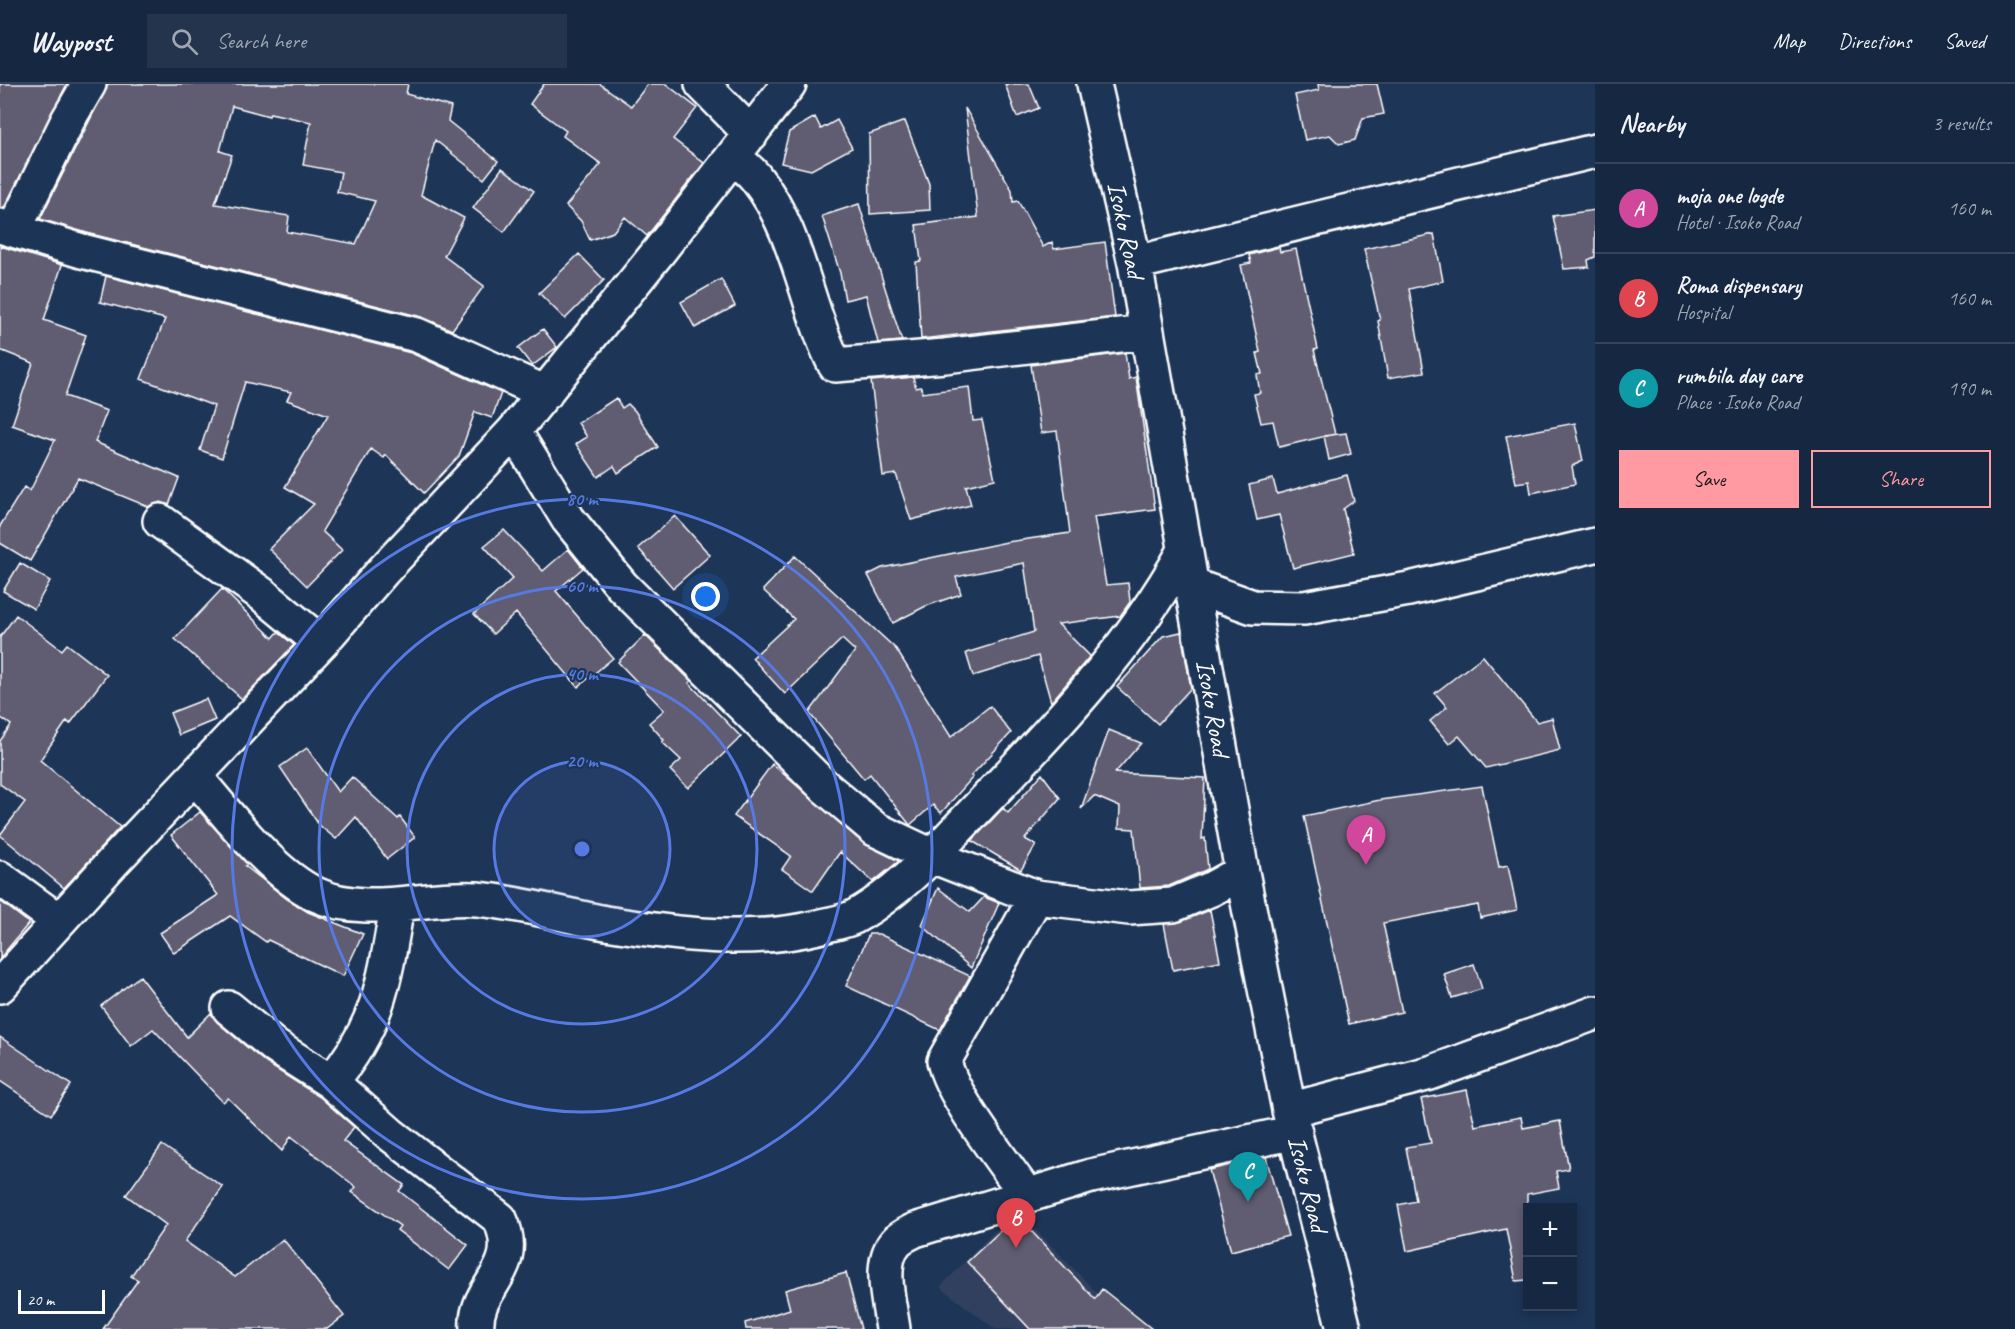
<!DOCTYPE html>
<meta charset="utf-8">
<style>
body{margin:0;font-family:Caveat,sans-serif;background:#23344c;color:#f1f3f6}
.controls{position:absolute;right:18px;bottom:18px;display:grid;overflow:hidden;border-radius:0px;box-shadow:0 3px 9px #0003}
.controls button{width:54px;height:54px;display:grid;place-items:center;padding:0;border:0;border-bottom:2px solid #35445a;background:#162841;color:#f1f3f6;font:30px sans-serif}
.scale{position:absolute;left:18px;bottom:15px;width:87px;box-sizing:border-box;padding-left:6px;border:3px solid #fff;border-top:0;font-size:16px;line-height:21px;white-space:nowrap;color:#fff;-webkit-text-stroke:4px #1d3557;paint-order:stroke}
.you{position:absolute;left:706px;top:513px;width:21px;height:21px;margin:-15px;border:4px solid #fff;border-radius:50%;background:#1a73e8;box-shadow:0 0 0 9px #1a73e833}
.badge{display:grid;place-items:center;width:39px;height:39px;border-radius:50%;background:#ff9aa2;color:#fff;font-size:20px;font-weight:700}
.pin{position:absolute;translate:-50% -50px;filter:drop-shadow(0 2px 3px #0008)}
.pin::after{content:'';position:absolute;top:32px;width:21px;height:18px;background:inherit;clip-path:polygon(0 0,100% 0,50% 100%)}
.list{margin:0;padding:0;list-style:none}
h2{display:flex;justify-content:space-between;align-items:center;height:78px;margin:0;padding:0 24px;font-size:26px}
h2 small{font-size:20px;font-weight:400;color:#9ea6b1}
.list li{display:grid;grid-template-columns:39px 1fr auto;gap:18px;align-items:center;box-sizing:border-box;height:90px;padding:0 24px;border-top:2px solid #35445a}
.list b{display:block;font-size:22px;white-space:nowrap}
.list p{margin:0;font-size:20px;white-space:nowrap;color:#9ea6b1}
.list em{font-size:20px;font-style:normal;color:#9ea6b1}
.actions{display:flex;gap:12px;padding:18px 24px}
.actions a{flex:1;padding:14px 0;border:2px solid #ff9aa2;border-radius:0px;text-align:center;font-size:21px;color:#ff9aa2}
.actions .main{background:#ff9aa2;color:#111}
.icon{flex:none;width:33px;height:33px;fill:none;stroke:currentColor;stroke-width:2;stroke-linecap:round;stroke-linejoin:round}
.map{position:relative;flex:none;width:1595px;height:1245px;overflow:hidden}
header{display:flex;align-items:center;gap:36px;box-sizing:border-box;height:84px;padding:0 30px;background:#162841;border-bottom:2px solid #35445a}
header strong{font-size:28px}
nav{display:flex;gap:33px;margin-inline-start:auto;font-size:21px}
.search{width:420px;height:54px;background:#23344c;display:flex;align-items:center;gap:15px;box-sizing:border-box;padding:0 21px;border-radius:0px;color:#9ea6b1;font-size:22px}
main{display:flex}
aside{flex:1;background:#162841}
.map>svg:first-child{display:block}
.built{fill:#31405f}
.building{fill:#605b71;stroke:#fff;stroke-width:1.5;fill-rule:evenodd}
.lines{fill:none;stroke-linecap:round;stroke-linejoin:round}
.minor-casing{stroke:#fff;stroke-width:38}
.minor{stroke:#1d3557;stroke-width:33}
.ring{fill:none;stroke:#567ae2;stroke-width:3}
.labels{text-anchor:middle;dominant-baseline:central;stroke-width:4.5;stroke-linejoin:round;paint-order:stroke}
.street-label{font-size:26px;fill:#fff;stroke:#1d3557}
.centre{fill:#567ae2;stroke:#1d3557;stroke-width:3}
.ring-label{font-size:18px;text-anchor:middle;font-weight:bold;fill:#567ae2;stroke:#1d3557;stroke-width:4.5;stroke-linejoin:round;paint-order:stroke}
</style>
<header>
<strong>Waypost</strong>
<div class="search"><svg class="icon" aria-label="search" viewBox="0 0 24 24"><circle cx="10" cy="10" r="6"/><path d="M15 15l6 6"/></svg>Search here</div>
<nav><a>Map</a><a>Directions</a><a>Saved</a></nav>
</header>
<main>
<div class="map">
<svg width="1595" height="1245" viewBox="0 0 1595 1245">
<rect width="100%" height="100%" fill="#1d3557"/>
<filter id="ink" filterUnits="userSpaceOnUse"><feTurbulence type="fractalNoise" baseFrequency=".0167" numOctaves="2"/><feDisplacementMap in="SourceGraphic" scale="12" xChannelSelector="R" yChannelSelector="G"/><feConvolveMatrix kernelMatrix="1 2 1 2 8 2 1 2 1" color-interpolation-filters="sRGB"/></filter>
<g filter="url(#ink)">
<!-- built -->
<path class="built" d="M1016,1125L1132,1245H995L940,1203Z"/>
<!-- building -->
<path class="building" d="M0,0H67L4,124H0Z
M108,0H408L406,10L451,23L448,37L498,77L484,95L435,56L421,111L464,134L444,172L484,202L452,246L422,233L87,149L40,135ZM232,22L269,32L270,29L311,38L303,81L341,88L337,108L375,117L356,160L287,148L289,132L215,120L232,71L220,67Z
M544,0H600L631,22L648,0H666L697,24L673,55L704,79L647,152L625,133L613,148L590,156L581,137L566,122L601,80L563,52L566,47L530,20Z
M1005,0H1029L1039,24L1017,33Z
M1318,0H1377L1384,30L1363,34L1355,56L1339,60L1330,51L1305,56L1295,11L1319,6Z
M965,24L1012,106L1013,118L1018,117L1043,163L1052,158L1054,165L1105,158L1115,233L921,255L916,178L921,177L916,141L978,133Z
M815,33L821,45L837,36L852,64L811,86L781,79L789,48Z
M905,37L929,100L930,126L870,130L869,50Z
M502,84L534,107L504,148L473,124Z
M859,120L886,207L902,257L878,259L866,211L845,216L840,189L822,132Z
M1595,126V173L1588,176L1589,183L1564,185L1553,132Z
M1434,150L1443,197L1409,205L1424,288L1388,294L1378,237L1380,236L1364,165Z
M0,162L62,181L44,236L86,251L65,312L107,327L95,358L179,394L169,421L161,418L149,423L78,394L30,477L0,459V442L24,403L30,407L55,356L12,341L33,279L0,266Z
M1279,163L1280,168L1296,165L1318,265L1314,266L1335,350L1279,363L1273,337L1261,339L1254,310L1260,309L1257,291L1262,290L1257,269L1260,268L1241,181L1251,179L1249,171Z
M579,170L604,196L565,235L539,209Z
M106,192L411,269L501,309L492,334L475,328L459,372L424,409L386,371L384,374L371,365L322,447L342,466L307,502L269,465L314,420L285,403L328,331L287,316L291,308L245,298L222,374L200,366L214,322L141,295L165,235L100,218Z
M721,195L735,222L695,244L681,218Z
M543,245L557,263L532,282L518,264Z
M1125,269L1129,295L1136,293L1155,425L1094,433L1106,501L1128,499L1130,518L1120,532L1058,540L1090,572L1051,618L1038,572L973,592L966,569L1034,548L1024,479L956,493L961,510L926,522L893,539L868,491L882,484L1007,458L1070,449L1057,347L1041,349L1031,281Z
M913,293L916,304L921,303L922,309L969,303L973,337L982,336L995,395L966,402L971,421L911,436L896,390L883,392L871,297Z
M616,314L622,324L628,320L635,327L658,363L618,389L614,382L598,393L576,360L587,353L578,339Z
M1575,339L1583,377L1572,382L1575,400L1531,409L1529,397L1516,399L1506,352Z
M1346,349L1351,370L1329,376L1324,352Z
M1347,391L1354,417L1343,425L1354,469L1293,484L1279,431L1257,436L1249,401L1273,395L1277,410Z
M675,432L710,471L673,504L638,464Z
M504,446L543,487L568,465L583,484L556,507L613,574L578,603L516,529L493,550L474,530L513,494L484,462Z
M795,472L896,565L951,653L990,622L1011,649L971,692L973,693L941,729L933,721L910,741L870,690L864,695L809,629L855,567L842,555L785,610L752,574L794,535L763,506Z
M20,479L50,497L34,525L3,507Z
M222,505L273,554L278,548L294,561L242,615L175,555Z
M16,531L62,566L67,560L107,591L70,640L67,637L40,676L120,743L64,804L0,751L25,718L0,700V657L11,641L0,633V553Z
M1181,548L1191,604L1158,640L1117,603L1163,552Z
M645,551L691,597L689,599L741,653L688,704L670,686L681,676L662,658L664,656L649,639L664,626L618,578Z
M1483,572L1537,638L1552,634L1560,666L1486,684L1459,652L1449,660L1430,637L1447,623L1435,609Z
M206,615L215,636L179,651L170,629Z
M1109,646L1141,659L1115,689L1205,694L1202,755L1205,754L1208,785L1169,802L1140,804L1134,745L1119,744L1120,723L1094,712L1081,725Z
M307,664L338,708L352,693L398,735L400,733L415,753L387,775L356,733L336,755L319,741L280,683Z
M772,680L863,759L899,777L873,798L840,768L813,807L782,785L791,772L734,732Z
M1042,690L1060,714L1025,755L1036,761L1021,786L972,757L1003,724L1008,729Z
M1482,702L1499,783L1508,781L1517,826L1480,834L1478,821L1383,839L1402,928L1349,940L1304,732L1380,716Z
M200,728L247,780L245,782L287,815L308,828L363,850L343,892L268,856L266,858L230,832L174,869L160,849L218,811L171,751Z
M938,804L970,828L984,813L999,819L971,884L922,841Z
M0,817L29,839L0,874Z
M1210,826L1220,877L1173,886L1164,840L1180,838Z
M869,850H879L970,892L940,946L846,902Z
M1474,880L1482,905L1452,914L1444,890Z
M140,892L187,953L211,929L217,938L266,979L320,1013L354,1043L343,1057L404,1101L399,1107L468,1161L449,1186L397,1146L400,1142L352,1108L356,1103L291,1052L282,1067L228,1014L223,1018L153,945L131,962L101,922Z
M0,953L71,1001L51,1031L0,997Z
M1467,1006L1475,1042L1521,1033L1523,1044L1560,1037L1569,1085L1556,1087L1559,1104L1527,1110V1196L1516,1197L1506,1145L1407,1167L1398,1121L1416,1117L1406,1063L1431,1059L1421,1015Z
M162,1061L223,1103L185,1157L235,1193L283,1155L344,1232L327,1245H103L138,1196L131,1192L166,1141L126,1111Z
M1266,1073L1288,1152L1231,1167L1209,1086Z
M1019,1134L1095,1215L1102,1205L1152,1245H1030L967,1178L1012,1136Z
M846,1189L861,1245H746L745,1239L790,1225L785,1206Z"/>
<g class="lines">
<!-- minor casing -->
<g class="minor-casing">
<path id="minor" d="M702,0L751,50
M1094,0L1135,179L1242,788L1289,1026L1344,1245
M733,72C740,79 750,86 756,94C798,146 806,223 835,281L945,272L1145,248
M0,142L82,167L417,251L546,309
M14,146L68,36L89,0
M1135,179L1595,67
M514,347L568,435L622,502L825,703L875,745L932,772L1036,813L1129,824L1173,821L1211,805L1242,788
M160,437L263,511L321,559
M1191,501L1253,523L1304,524L1409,505L1595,461
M195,693C229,731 269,787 315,810C366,834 424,811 477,815C521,819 563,831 606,839C674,850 751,860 818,843C829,840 844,838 854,833C882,818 909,793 932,772C1022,676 1120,584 1184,468
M0,794L59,837
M0,902L113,778L321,559L383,487L514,347L660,166L789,0
M229,924L276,963L331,998L390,1050L500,1135C524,1187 473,1202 477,1245
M331,998C380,941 385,893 397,822
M1289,1026L1430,989L1595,929
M1026,1110C1003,1077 952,1013 944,977L1036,813
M893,1245C890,1221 877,1179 896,1158C900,1153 909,1149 915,1146L1091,1092L1295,1048"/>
</g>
<!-- minor -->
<use href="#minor" class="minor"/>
</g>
</g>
<!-- distance rings -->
<circle cx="582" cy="765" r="88" fill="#567ae2" fill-opacity=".12"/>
<g class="ring">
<circle cx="582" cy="765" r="88"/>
<circle cx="582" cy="765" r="175"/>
<circle cx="582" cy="765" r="263"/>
<circle cx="582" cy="765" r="350"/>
</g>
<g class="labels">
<!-- street labels -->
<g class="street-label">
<text transform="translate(1126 146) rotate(78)">Isoko Road</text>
<text transform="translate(1213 624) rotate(80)">Isoko Road</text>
<text transform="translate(1308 1100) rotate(76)">Isoko Road</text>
</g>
</g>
<circle cx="582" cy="765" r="9" class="centre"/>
<g class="ring-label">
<text x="582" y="421">80 m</text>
<text x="582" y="508">60 m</text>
<text x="582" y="596">40 m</text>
<text x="582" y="683">20 m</text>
</g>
</svg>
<div class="controls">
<button>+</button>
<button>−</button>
</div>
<div class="scale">20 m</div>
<div class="you"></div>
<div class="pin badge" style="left:1366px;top:781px;background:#d1479c">A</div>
<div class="pin badge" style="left:1016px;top:1164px;background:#e0444e">B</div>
<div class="pin badge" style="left:1248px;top:1118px;background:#0f9aa8">C</div>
</div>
<aside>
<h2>Nearby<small>3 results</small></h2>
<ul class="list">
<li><span class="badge" style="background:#d1479c">A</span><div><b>moja one logde</b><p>Hotel · Isoko Road</p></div><em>160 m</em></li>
<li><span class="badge" style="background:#e0444e">B</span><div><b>Roma dispensary</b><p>Hospital</p></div><em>160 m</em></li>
<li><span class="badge" style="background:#0f9aa8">C</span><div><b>rumbila day care</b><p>Place · Isoko Road</p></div><em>190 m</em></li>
</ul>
<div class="actions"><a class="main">Save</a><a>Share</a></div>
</aside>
</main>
